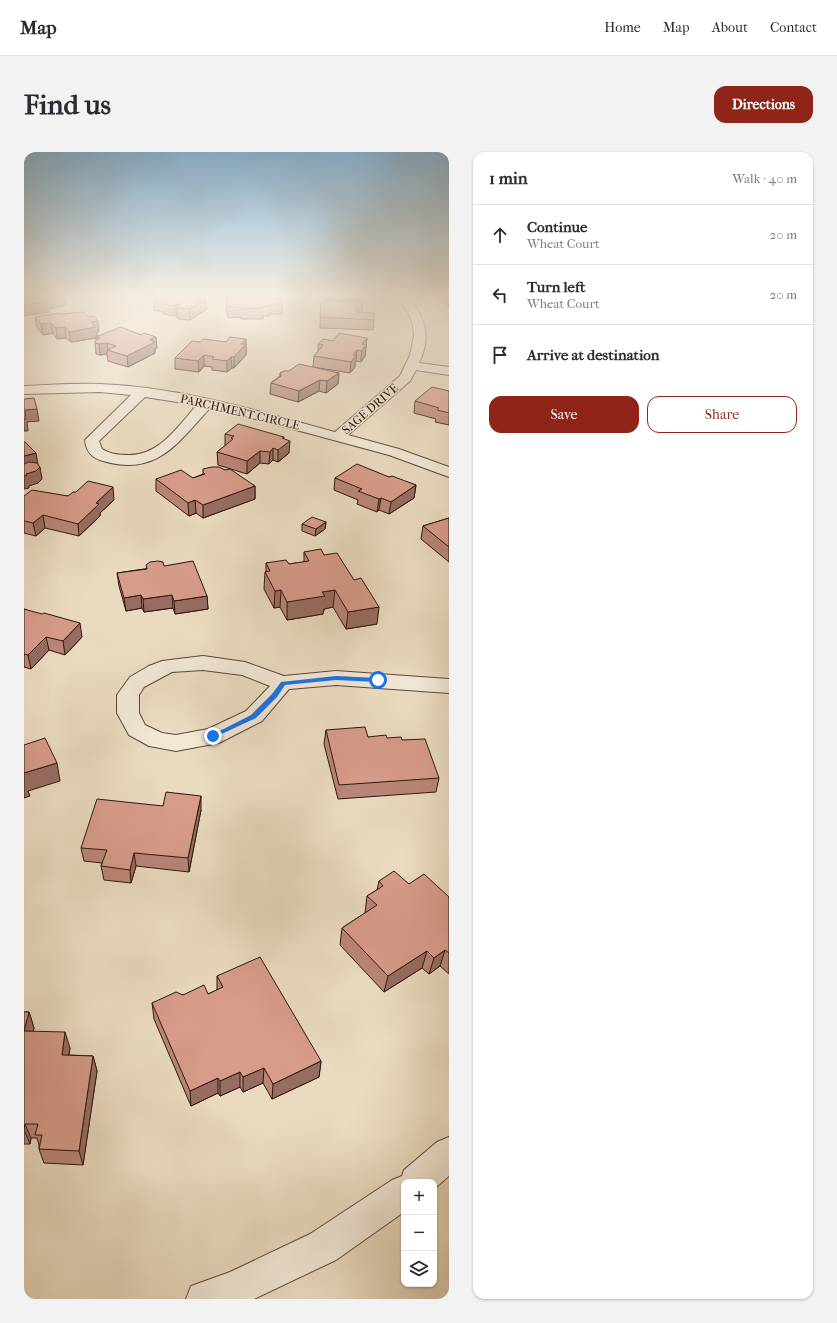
<!DOCTYPE html>
<meta charset="utf-8">
<style>
body{margin:0;font-family:"IM FELL French Canon",serif;background:#f2f2f3;color:#2b2b33}
.controls{position:absolute;right:12px;bottom:12px;display:grid;overflow:hidden;border-radius:8px;box-shadow:0 1px 3px #0004}
.controls button{width:36px;height:36px;display:grid;place-items:center;padding:0;border:0;border-bottom:1px solid #e1e1e2;background:#fff;color:#2b2b33;font:20px sans-serif}
.stop{position:absolute;width:12px;height:12px;margin:-9px;border:3px solid #1a73e8;border-radius:50%;background:#fff}
.stop.end{background:#1a73e8;border-color:#fff;box-shadow:0 1px 4px #0008}
.list{margin:0;padding:0;list-style:none}
h2{display:flex;justify-content:space-between;align-items:center;height:52px;margin:0;padding:0 16px;font-size:17px}
h2 small{font-size:13px;font-weight:400;color:#7c7c81}
.list li{display:grid;grid-template-columns:26px 1fr auto;gap:12px;align-items:center;box-sizing:border-box;height:60px;padding:0 16px;border-top:1px solid #e1e1e2}
.list b{display:block;font-size:15px;white-space:nowrap}
.list p{margin:0;font-size:13px;white-space:nowrap;color:#7c7c81}
.list em{font-size:13px;font-style:normal;color:#7c7c81}
.actions{display:flex;gap:8px;padding:12px 16px}
.actions a{flex:1;padding:9px 0;border:1px solid #8f2418;border-radius:12px;text-align:center;font-size:14px;color:#8f2418}
.actions .main{background:#8f2418;color:#fff}
.icon{flex:none;width:22px;height:22px;fill:none;stroke:currentColor;stroke-width:2;stroke-linecap:round;stroke-linejoin:round}
.map{position:relative;flex:none;width:425px;height:1147px;overflow:hidden;border-radius:12px}
header{display:flex;align-items:center;gap:24px;box-sizing:border-box;height:56px;padding:0 20px;background:#fff;border-bottom:1px solid #e1e1e2}
header strong{font-size:19px}
nav{display:flex;gap:22px;margin-inline-start:auto;font-size:14px}
.intro{display:flex;align-items:center;justify-content:space-between;box-sizing:border-box;height:96px;padding:0 24px}
h1{margin:0;font-size:28px}
.button{padding:10px 18px;border-radius:12px;background:#8f2418;color:#fff;font-size:14px;font-weight:700}
main{display:flex;gap:24px;padding:0 24px}
aside{flex:1;background:#fff;border-radius:12px;box-shadow:0 1px 3px #0004}
.map>svg:first-child{display:block}
.lines{fill:none;stroke-linecap:round;stroke-linejoin:round}
.minor-casing{stroke:#5c483b;stroke-width:2}
.minor{fill:#f1e8d6;fill-rule:evenodd}
.wall{fill:#ba8678;stroke:#2d170f}
.shaded-wall{fill:#976d61;stroke:#2d170f}
.building{fill:#d89c8b;stroke:#2d170f}
.route{fill:#1a73e8}
.labels{text-anchor:middle;dominant-baseline:central;stroke-width:3;stroke-linejoin:round;paint-order:stroke}
.far-street-label{font-size:12px;fill:#2d170f;stroke:#f1e8d6}
</style>
<header>
<strong>Map</strong>
<nav><a>Home</a><a>Map</a><a>About</a><a>Contact</a></nav>
</header>
<div class="intro"><h1>Find us</h1><a class="button">Directions</a></div>
<main>
<div class="map">
<svg width="425" height="1147" viewBox="0 0 425 1147">
<rect width="100%" height="100%" fill="#eadbc0"/>
<filter id="stains"><feTurbulence type="fractalNoise" baseFrequency=".005" numOctaves="4"/><feColorMatrix values="0 0 0 0 .2 0 0 0 0 .09 0 0 0 0 .02 0 0 0 .5 -.17"/></filter>
<radialGradient id="worn" r=".72"><stop offset=".6" stop-color="#630" stop-opacity="0"/><stop offset="1" stop-color="#630" stop-opacity=".3"/></radialGradient>
<g class="lines">
<!-- minor casing -->
<g class="minor-casing">
<path id="minor" d="M372,143H383C401,166 408,183 395,211L425,215V223L392,218L386,229L324,283L375,297L425,315V325L365,303L187,255C154,290 134,325 79,309C68,306 62,300 61,288L107,243L76,240L0,242V234C25,233 51,231 76,232C157,235 234,259 311,280L376,224L386,203L390,184L389,174L386,164ZM121,245L173,253C154,274 136,303 105,303C95,303 86,302 78,297L75,289Z
M179,504L221,510L260,524L312,519L425,527V541L312,533L265,537L238,569L197,590L189,592L152,599L125,594L105,583L93,561V543L106,525L125,514L138,509ZM179,518L218,523L246,534L222,559L184,577L152,583L138,581L121,573L115,561V543L120,535L148,520Z
M425,985V1024L410,1037V1030H380V1060L312,1108L230,1147H162L167,1134L206,1120L286,1082L368,1028L378,1024L380,1018L413,990Z"/>
</g>
<!-- minor -->
<use href="#minor" class="minor"/>
</g>
<!-- wall -->
<path class="wall" d="M233,143H256L257,148L258,152V162H246V164H239V167H217V165L204,166L202,156V145L233,144Z
M294,143H335V148L328,150H339L338,160L350,168L349,178L296,176L297,152L307,149Z
M415,143H425V155L414,147Z
M130,147L183,157L166,168L154,167L153,165V162L150,164L140,162V160L130,158Z
M36,162L75,179L73,180V184L117,183L132,185L133,196L131,197V201L104,215L84,209L83,202L76,203L72,202L71,191L72,188V186L47,190L42,186L33,187L29,181L19,183L13,175L11,165Z
M343,186L341,204L337,210L332,209L331,210V215L326,221L289,215L290,204L294,199V192L309,189Z
M222,187V203L210,216H208L203,220L188,218V215L180,214L175,220L151,217V206L176,190H202Z
M256,221H315L314,232L302,241L295,239L274,250L246,242L247,231L256,224Z
M425,239V273L411,270L412,267L390,261L391,249Z
M201,282L260,287L265,301L254,310L249,308L245,312L236,311L223,322L194,313L193,300L201,294Z
M201,318L231,334V347L179,366L172,361L165,364L132,339V327L169,326L179,322V320Z
M365,325L392,333L390,346L365,362L355,358L353,360L333,352L334,348L310,338L311,326Z
M0,344H44L90,348L76,361V364L55,384L21,376L12,384L0,381Z
M425,366V410L397,387L399,374Z
M302,370L301,377L291,384L278,379V372Z
M280,400L300,403L353,472L322,477L309,455L300,457L299,462L263,468L256,455L250,456L240,437L241,420H242V411L265,412L280,410Z
M140,414L183,444L184,457L151,462L149,456L120,460L118,456L102,459L95,434L93,421Z
M0,457L58,485L41,503L25,498L7,517L0,515Z
M302,578L344,585L378,588L415,626L412,640L314,647L300,592Z
M139,654L177,658L165,720L112,714L107,731L80,728L77,714L78,711L60,709L57,696Z
M355,729L385,732L425,745V822L416,814L405,822L398,816L360,840L316,793L318,776L341,761L343,744L353,738Z
M193,824L297,909L295,925L248,947L239,931L219,940L216,935L196,944L194,941L167,954L130,867L128,851L159,843L184,842L193,838Z
M0,860H5L10,876L9,879L46,896L45,903L69,904L73,919L59,1013L20,1011L15,997V993L13,986H7L6,992H0Z"/>
<!-- shaded-wall -->
<path class="shaded-wall" d="M41,143L42,153L26,157V160L0,164V153L22,147Z
M317,143H335V148L317,153Z
M182,147L183,157L166,168L165,157Z
M153,152V162L150,164V154Z
M74,169L75,179L73,180V185H72V186L47,190L45,180L67,170Z
M27,171L29,181L19,183L17,172Z
M41,175L42,186L33,187L32,176Z
M132,185L133,196L131,197V201L104,215L103,204L126,188Z
M343,186L341,204L337,210L338,192Z
M222,187V203L210,216V205L217,192Z
M83,191L84,199L83,198V202L76,203L75,192Z
M333,198L332,209L331,210V215L326,221L327,210L329,203Z
M180,203V214L175,220L174,209Z
M207,205L208,216L203,220V209Z
M315,221L314,232L302,241L303,229Z
M296,228L295,239L274,250L275,239Z
M13,257L15,269L3,270L4,279H0V267L1,258Z
M260,285L259,294L266,289L265,301L254,310V298L258,286Z
M249,296V308L245,312L246,300Z
M236,299V311L223,322V309Z
M12,301L14,313L0,317V304Z
M16,315L18,327L14,331L5,334V336L0,337V324L2,322Z
M392,333L390,346L365,362L367,350Z
M231,334V347L179,366V353Z
M89,335L90,348L76,361V364L55,384L54,372L72,351Z
M357,346L355,358L353,360L355,347Z
M171,348L172,361L165,364L164,351Z
M19,363L21,376L12,384L9,371Z
M302,370L301,377L291,384L292,377Z
M257,438L256,455L250,456L251,439Z
M311,438L309,455L300,457L299,462L263,468V450L298,440Z
M117,443L118,456L102,459L100,446Z
M148,443L149,456L120,460L119,447Z
M183,444L184,457L151,462L150,449Z
M355,455L353,472L322,477L324,460Z
M56,471L58,485L41,503L39,489Z
M22,485L25,498L7,517L4,503Z
M33,611L36,629L4,639L6,644L0,646V621Z
M177,644V658L165,720L164,706Z
M110,701L112,714L107,731L106,718Z
M421,798L416,814L405,822L410,806Z
M403,799L398,816L360,840L364,824Z
M5,860L10,876L6,895L0,879Z
M41,880L46,896L42,918L38,903Z
M69,904L73,919L59,1013L55,999Z
M297,909L295,925L248,947L249,932Z
M240,916L239,931L219,940V925Z
M216,920V935L196,944V929Z
M194,926V941L167,954L166,939Z
M1,972L7,986L6,992L0,978Z"/>
<!-- building -->
<path class="building" d="M0,143H41L22,147L24,149L0,153Z
M136,143H165L182,147L165,157L154,156L153,155L157,152H153L150,154L140,152L143,150L130,147Z
M235,143H256L257,145H255L258,152H245L246,154H239V156L217,157V155H204L202,145L235,144Z
M299,149H309L339,150L338,158L332,157L333,160L350,161V168L296,165L297,152Z
M60,160L65,165L70,164L74,169L67,170L72,175L45,180L41,175L32,176L27,171L17,172L11,165L35,161L36,162Z
M97,175L117,183L120,181L132,185L126,188L131,190L103,204L83,198L92,194L83,191L75,192L71,191V189L76,186L72,185Z
M315,181L343,186L338,192L342,193L338,199L333,198L329,203L332,204L327,210L290,204L299,193L294,192L299,187L309,189Z
M206,185L222,187L217,192H222L210,205H207L203,209L188,207L190,205L180,203L174,209L151,206L168,189L176,190L179,187L202,190Z
M275,212L315,221L303,229L296,228L275,239L247,231L257,224L256,221L260,219H265Z
M408,235L425,239V261L413,258L415,256L391,249Z
M10,246L13,257L1,258L2,267H0V247Z
M214,272L260,285L258,286L266,289L254,298L249,296L246,300L236,299L223,309L193,300L209,287L207,286L210,284L201,282Z
M0,290H1L12,301L0,304Z
M5,310L13,311L16,315L12,319L2,322L3,323L0,324V312Z
M333,312L365,325L368,324L392,333L367,350L357,346L355,347L334,339L338,337L311,326Z
M188,315H195L201,318L206,317L231,334L179,353L171,348L164,351L132,327L157,318L169,326L181,322L179,320V317Z
M64,329L89,335L72,351L75,352L54,372L19,363L9,371L0,369V344L8,338L44,344L49,340H52Z
M288,365L302,370L292,377L278,372Z
M425,366V395L399,374Z
M297,397L300,403L313,401L330,428L337,426L355,455L324,460L311,438L298,440L301,444L263,450L257,438L251,439L241,420L246,419L242,411L262,408L265,412L285,409L280,400Z
M134,409L139,410L140,414L169,409L183,444L150,449L148,443L119,447L117,443L100,446L93,421L123,417L122,413L126,410Z
M0,457L18,462L20,461L56,471L39,489L22,485L4,503L0,502Z
M341,575L344,585L362,583L363,586L377,585L378,588L401,587L415,626L315,633L302,578Z
M21,586L33,611L0,621V593Z
M142,640L177,644L164,706L110,701L106,718L77,714L83,698L57,696L73,647L139,654Z
M370,719L385,732L400,722L425,745V801L421,798L410,806L403,799L364,824L318,776L353,753L343,744L359,734L355,729Z
M236,805L297,909L249,932L240,916L219,925L216,920L196,929L194,926L166,939L128,851L152,840L159,843L180,833L184,842L199,835L193,824Z
M0,860H5L0,879L41,880L38,903L69,904L55,999L15,997L18,983H11L14,972H1L0,976Z"/>
<!-- sky -->
<linearGradient id="sky" x2="0" y2="1"><stop stop-color="#89b6d6"/><stop offset="0.47" stop-color="#f6efe3"/><stop offset="1" stop-color="#f6efe3" stop-opacity="0"/></linearGradient>
<rect width="425" height="304" fill="url(#sky)"/>
<!-- route -->
<path class="route" d="M312,524L354,526L357,528L354,530L312,528L261,533L253,545L232,566L191,585H187L186,584L227,563L248,542L257,530Z"/>
<g class="labels">
<!-- far-street labels -->
<g class="far-street-label">
<text transform="translate(346 257) rotate(-41)">SAGE DRIVE</text>
<text transform="translate(216 260) rotate(13)">PARCHMENT CIRCLE</text>
</g>
</g>
<rect width="100%" height="100%" filter="url(#stains)"/>
<rect width="100%" height="100%" fill="url(#worn)"/>
</svg>
<div class="controls">
<button>+</button>
<button>−</button>
<button><svg class="icon" aria-label="layers" viewBox="0 0 24 24"><path d="M12 4l9 5-9 5-9-5zM3 14l9 5 9-5"/></svg></button>
</div>
<div class="stop" style="left:354px;top:528px"></div>
<div class="stop end" style="left:189px;top:584px"></div>
</div>
<aside>
<h2>1 min<small>Walk · 40 m</small></h2>
<ul class="list">
<li><svg class="icon" aria-label="ahead" viewBox="0 0 24 24"><path d="M12 20V5M6 11l6-6 6 6"/></svg><div><b>Continue</b><p>Wheat Court</p></div><em>20 m</em></li>
<li><svg class="icon" aria-label="left" viewBox="0 0 24 24"><path d="M17 20v-9H6M10 6l-5 5 5 5"/></svg><div><b>Turn left</b><p>Wheat Court</p></div><em>20 m</em></li>
<li><svg class="icon" aria-label="arrive" viewBox="0 0 24 24"><path d="M6 21V4h12l-3 4 3 4H6"/></svg><div><b>Arrive at destination</b></div></li>
</ul>
<div class="actions"><a class="main">Save</a><a>Share</a></div>
</aside>
</main>
